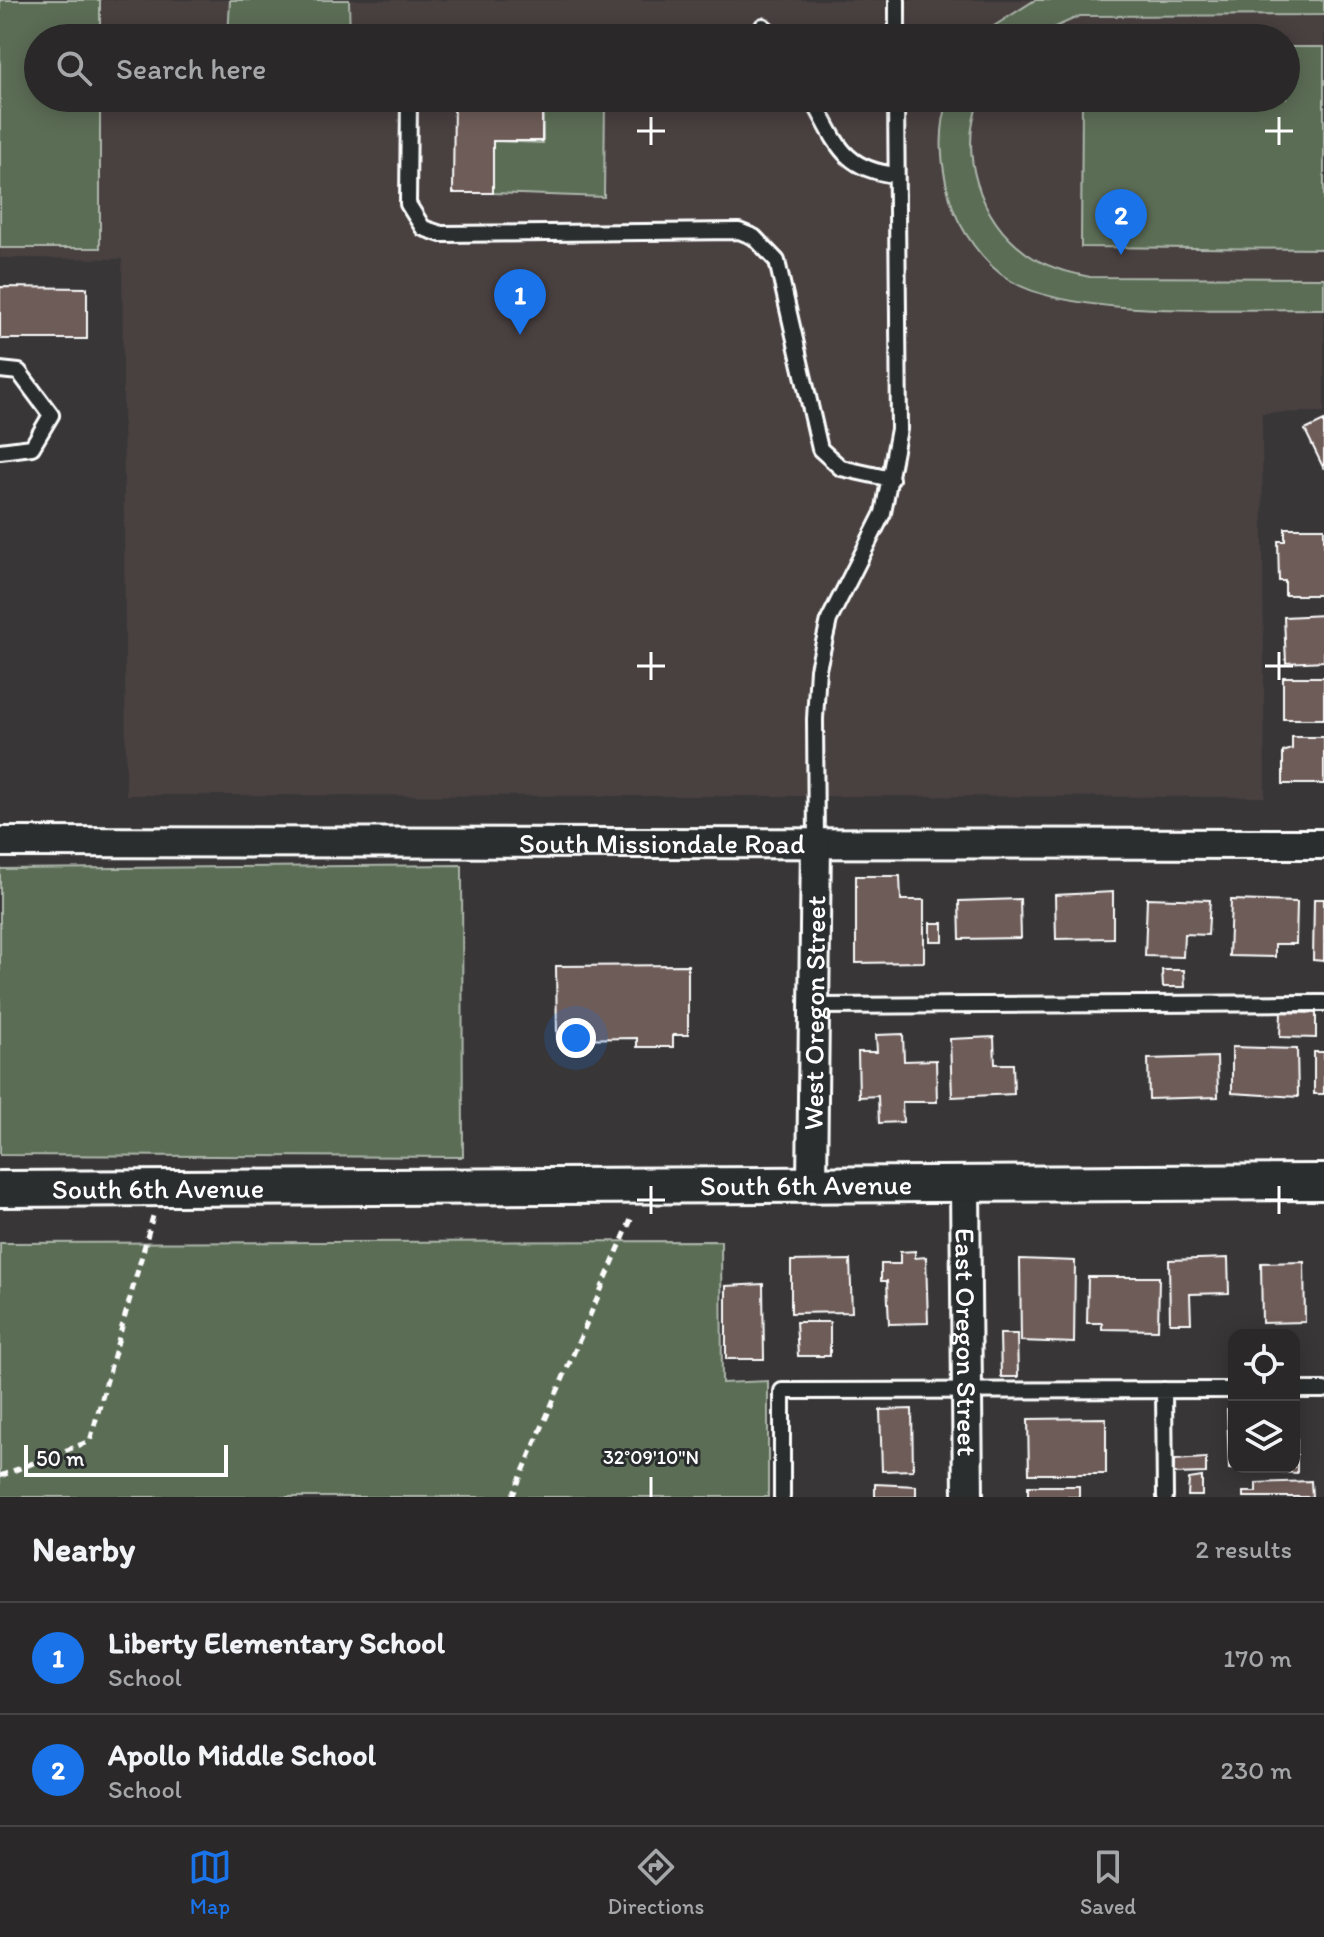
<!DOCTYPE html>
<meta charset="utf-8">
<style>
body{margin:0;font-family:Itim,sans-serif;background:#363435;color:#f1f3f6}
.controls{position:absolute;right:24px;bottom:24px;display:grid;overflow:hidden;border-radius:16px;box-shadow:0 4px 20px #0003}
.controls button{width:72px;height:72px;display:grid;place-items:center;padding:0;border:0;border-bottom:2px solid #464446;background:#2a2829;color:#f1f3f6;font:40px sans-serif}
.scale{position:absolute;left:24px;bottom:20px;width:204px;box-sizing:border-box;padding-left:8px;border:4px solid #fff;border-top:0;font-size:22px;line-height:28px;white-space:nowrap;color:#fff;-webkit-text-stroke:6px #2a2d2e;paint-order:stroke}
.you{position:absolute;left:576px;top:1038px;width:28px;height:28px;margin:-20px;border:6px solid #fff;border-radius:50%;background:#1a73e8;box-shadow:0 0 0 12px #1a73e833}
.badge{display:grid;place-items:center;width:52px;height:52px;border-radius:50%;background:#1a73e8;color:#fff;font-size:26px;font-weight:700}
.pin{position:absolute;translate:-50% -66px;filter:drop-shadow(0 2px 4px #0008)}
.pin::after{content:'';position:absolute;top:42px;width:28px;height:24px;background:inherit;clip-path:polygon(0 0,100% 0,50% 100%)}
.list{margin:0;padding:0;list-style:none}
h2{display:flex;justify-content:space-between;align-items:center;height:104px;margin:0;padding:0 32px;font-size:34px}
h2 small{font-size:26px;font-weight:400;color:#a5a6a8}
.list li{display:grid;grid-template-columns:52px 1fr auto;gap:24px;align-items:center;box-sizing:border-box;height:112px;padding:0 32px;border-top:2px solid #464446}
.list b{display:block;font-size:30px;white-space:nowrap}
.list p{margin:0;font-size:26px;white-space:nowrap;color:#a5a6a8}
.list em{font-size:26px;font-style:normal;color:#a5a6a8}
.icon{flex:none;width:44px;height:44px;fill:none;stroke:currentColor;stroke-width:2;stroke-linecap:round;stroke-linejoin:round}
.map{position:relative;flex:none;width:1324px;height:1497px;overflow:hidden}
.search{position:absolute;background:#2a2829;box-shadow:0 4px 20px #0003;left:24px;right:24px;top:24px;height:88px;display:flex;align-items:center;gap:20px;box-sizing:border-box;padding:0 28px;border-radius:44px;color:#a5a6a8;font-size:30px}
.sheet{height:328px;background:#2a2829}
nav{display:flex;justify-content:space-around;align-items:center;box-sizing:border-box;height:112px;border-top:2px solid #464446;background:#2a2829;font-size:22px;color:#a5a6a8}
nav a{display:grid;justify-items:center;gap:4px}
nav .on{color:#1a73e8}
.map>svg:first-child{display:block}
.built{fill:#484141;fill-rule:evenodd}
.green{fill:#5b6d57;stroke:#adb6ab;stroke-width:2}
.building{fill:#6e5b59;stroke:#fff;stroke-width:2}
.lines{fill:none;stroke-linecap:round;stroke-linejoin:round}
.service-casing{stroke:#fff;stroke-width:20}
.minor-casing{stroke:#fff;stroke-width:34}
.tertiary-casing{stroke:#fff;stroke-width:40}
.path{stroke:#fff;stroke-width:5;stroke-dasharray:8 6;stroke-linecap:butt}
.service{stroke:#2a2d2e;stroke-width:14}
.minor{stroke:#2a2d2e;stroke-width:28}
.tertiary{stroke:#2a2d2e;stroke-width:34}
.ticks{fill:none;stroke:#fff;stroke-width:3}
.labels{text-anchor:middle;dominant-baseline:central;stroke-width:6;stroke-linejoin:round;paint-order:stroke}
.street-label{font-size:28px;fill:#fff;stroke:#2a2d2e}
.ticks-label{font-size:20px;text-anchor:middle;fill:#fff;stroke:#2a2d2e;stroke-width:6;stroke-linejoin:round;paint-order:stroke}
</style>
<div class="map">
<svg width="1324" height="1497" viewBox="0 0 1324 1497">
<rect width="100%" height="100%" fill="#383637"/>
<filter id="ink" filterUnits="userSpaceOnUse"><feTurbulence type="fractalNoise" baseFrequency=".0125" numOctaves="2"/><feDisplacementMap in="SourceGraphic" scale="16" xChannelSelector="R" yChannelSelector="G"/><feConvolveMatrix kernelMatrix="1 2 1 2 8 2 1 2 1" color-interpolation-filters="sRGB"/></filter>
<g filter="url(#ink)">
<!-- built -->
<path class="built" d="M0,0H1324V412L1262,413L1265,797L126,795L122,259L0,258ZM38,38H1286V98H38Z"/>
<!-- green -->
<path class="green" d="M0,0H100V38H38V98H100V248H0Z
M230,0H349L350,38H228Z
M1035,0H1324V15L1080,16L1030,38H983L994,26Z
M1286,47H1324V249L1081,247L1082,98H1286Z
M543,98H605L604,197L493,193V141L543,143Z
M949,98H980C958,152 979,219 1026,253C1045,267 1067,272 1090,277L1324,278V309C1245,308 1076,320 1011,281C985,266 958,228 950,199C941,166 937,132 949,98Z
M462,865L463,1157L0,1155V869Z
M721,1241L722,1383L768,1381V1497H0V1243Z"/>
<!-- building -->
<path class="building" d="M454,98H542V141H493V193H453Z
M0,287L87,288V339H0Z
M1324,421V469L1305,430Z
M1285,528H1324V595H1285V581H1279L1278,541H1285Z
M1324,615V661L1286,663L1284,617Z
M1283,677H1324V719H1283Z
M1292,737H1324V784H1283V752L1292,749Z
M856,876H900L901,900H924V962L856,963Z
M1113,892V938L1056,939L1055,895Z
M1147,898L1210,900L1208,935L1184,934L1183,957L1145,956Z
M1020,899L1021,938L960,939L959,901Z
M1314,899H1324V961L1313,960Z
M1231,900L1297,902L1296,944H1275V957L1229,956Z
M930,923H943V941H930Z
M688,965V1035H673V1047H637V1038L557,1039L556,966Z
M1162,970H1184L1185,987H1163Z
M1281,1012L1316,1013V1038L1280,1037Z
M903,1034L904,1061L936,1060L937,1102H902L903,1122L879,1123L878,1096L859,1097L858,1052H877L876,1035Z
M994,1037L995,1064H1013L1014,1094L952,1097L950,1039Z
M1232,1047L1297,1049L1298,1097L1232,1093Z
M1314,1052H1324V1094H1314Z
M1217,1057L1218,1097L1149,1099L1148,1059Z
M915,1251V1258L926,1257L928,1323L889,1324L887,1281H881V1264H900V1252Z
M1228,1258L1229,1293L1190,1294L1191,1323H1170L1169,1260Z
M1020,1259L1075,1261L1074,1343L1021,1341Z
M850,1260L852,1312L791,1313V1261Z
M1304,1262L1305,1322L1262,1323L1261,1263Z
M1088,1277H1159L1158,1330L1102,1329V1323H1087Z
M763,1284L764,1359H726V1286Z
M796,1322H830V1356H798Z
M1000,1334H1017L1018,1377H1001Z
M912,1409L913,1470L882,1471L880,1410Z
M1227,1409H1234V1467H1294L1297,1409V1473L1229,1469Z
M1106,1418V1474H1029L1028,1419Z
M1206,1458V1473L1174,1474V1460Z
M1202,1477V1496H1188L1189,1479Z
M1311,1481L1312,1497H1243V1492H1256V1483Z
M875,1484L916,1486V1497H875Z
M1028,1486H1079V1497H1028Z"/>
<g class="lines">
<!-- service casing -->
<g class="service-casing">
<path id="service" d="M763,26L776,38
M897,38V0
M409,98L408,204L423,228L441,234L739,231L754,237L777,261L820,449L841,468L891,479
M812,98C837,142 841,169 896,175
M0,370L19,372L51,415L32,447L0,451
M816,842L815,719L818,669L829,620L883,513L899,429L896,98
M815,1006L1324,1003
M1164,1390L1165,1497
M1294,1390H1324
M782,1497V1391L1234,1390"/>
</g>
<!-- minor casing -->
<g class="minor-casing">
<g id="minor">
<path id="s1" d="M0,842L1324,844"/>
<path id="s2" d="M812,1183L816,842"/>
<path id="s3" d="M965,1186L968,1497"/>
</g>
</g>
<!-- tertiary casing -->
<g class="tertiary-casing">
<g id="tertiary">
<path id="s4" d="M0,1189L1324,1182"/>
</g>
</g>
<!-- path -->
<path class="path" d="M0,1476L90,1441L153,1216
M512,1497L633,1215"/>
<!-- service -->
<use href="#service" class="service"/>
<!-- minor -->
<use href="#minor" class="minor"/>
<!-- tertiary -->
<use href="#tertiary" class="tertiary"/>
</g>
</g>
<!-- ticks -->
<path class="ticks" d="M651,117V145M1279,117V145M637,131H665M1265,131H1293M651,652V680M1279,652V680M637,666H665M1265,666H1293M651,1186V1214M1279,1186V1214M637,1200H665M1265,1200H1293M651,1477V1497"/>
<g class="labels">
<!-- street labels -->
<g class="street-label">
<text stroke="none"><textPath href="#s1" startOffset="662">South Missiondale Road</textPath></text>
<text stroke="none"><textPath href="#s2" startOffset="170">West Oregon Street</textPath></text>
<text stroke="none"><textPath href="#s4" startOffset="806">South 6th Avenue</textPath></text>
<text stroke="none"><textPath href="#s4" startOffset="158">South 6th Avenue</textPath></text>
<text stroke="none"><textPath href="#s3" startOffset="156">East Oregon Street</textPath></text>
</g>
</g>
<g class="ticks-label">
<text x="651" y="1464">32°09'10"N</text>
</g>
</svg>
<div class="controls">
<button><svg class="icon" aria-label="locate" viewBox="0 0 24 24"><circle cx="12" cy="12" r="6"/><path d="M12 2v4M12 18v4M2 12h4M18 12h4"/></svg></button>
<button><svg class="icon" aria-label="layers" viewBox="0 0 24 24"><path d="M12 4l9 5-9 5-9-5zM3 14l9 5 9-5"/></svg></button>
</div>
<div class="scale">50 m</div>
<div class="you"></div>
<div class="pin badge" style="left:520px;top:335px">1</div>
<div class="pin badge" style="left:1121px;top:255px">2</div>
<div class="search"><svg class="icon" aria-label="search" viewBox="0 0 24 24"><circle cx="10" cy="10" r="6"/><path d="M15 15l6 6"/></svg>Search here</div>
</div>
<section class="sheet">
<h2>Nearby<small>2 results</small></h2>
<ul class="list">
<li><span class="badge">1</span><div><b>Liberty Elementary School</b><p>School</p></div><em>170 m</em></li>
<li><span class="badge">2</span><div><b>Apollo Middle School</b><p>School</p></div><em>230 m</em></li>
</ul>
</section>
<nav>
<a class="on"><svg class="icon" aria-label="map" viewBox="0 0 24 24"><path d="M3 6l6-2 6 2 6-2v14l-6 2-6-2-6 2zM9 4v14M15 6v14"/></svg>Map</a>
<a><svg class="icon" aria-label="directions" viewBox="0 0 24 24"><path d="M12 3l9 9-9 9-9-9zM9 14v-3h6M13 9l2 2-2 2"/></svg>Directions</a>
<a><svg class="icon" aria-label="saved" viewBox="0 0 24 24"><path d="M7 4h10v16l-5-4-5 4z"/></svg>Saved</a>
</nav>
